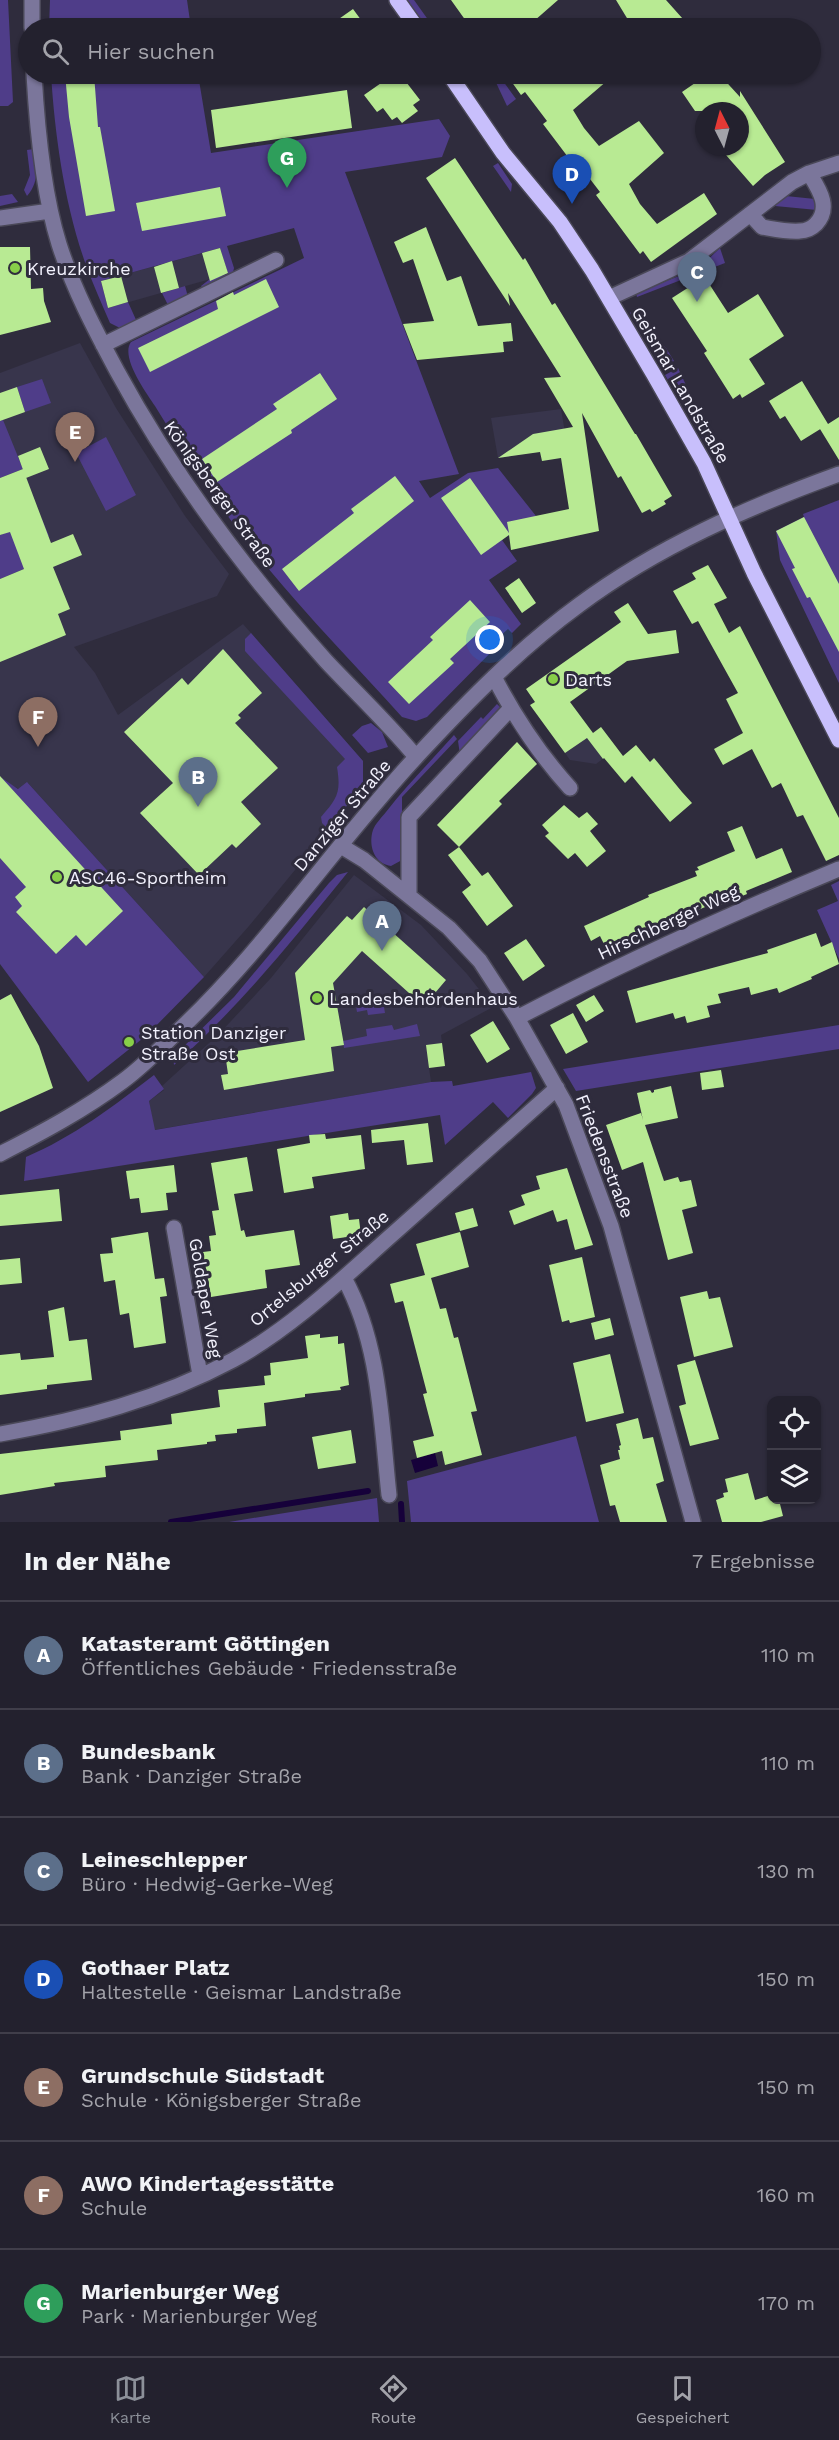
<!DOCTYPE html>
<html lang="de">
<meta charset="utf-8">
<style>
body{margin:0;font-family:"Work Sans",sans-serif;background:#2b2936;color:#f1f3f6}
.controls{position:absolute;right:18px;bottom:18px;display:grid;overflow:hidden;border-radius:12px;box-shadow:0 2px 4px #0004}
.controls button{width:54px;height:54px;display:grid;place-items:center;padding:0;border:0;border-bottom:2px solid #403e4a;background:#23212e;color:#f1f3f6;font:30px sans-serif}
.compass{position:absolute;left:695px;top:102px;width:54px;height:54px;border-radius:50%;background:#23212e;box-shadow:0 2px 4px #0004;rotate:354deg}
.you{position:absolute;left:490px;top:640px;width:21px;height:21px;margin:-15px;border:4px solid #fff;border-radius:50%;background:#1a73e8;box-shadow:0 0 0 9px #1a73e833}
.badge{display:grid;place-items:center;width:39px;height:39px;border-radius:50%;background:#8c9099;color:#fff;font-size:20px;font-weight:700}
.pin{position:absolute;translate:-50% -50px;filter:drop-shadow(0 2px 3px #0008)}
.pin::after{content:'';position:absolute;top:32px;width:21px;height:18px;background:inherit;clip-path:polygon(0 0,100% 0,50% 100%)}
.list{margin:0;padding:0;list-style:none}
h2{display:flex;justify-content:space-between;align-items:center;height:78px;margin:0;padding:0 24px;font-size:26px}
h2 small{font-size:20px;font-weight:400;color:#a3a3aa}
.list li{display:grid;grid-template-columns:39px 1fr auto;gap:18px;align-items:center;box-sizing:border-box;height:108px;padding:0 24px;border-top:2px solid #403e4a}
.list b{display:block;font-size:22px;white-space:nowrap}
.list p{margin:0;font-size:20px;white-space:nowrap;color:#a3a3aa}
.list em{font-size:20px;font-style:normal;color:#a3a3aa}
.icon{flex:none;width:33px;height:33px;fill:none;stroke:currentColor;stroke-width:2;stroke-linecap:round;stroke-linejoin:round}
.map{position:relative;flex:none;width:839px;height:1522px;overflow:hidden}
.search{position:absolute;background:#23212e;box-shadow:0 2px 4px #0004;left:18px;right:18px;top:18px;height:66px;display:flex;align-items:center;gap:15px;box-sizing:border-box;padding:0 21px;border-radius:33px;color:#a3a3aa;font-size:22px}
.sheet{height:834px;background:#23212e}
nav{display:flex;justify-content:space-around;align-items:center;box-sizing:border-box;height:84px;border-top:2px solid #403e4a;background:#23212e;font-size:16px;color:#a3a3aa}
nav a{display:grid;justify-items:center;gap:3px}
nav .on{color:#8c9099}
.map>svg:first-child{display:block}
.built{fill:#38354c}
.green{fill:#4f3d89}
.water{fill:#16013a}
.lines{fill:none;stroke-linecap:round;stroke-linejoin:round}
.stream{stroke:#16013a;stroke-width:6}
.building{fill:#b8ea93}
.minor-casing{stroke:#4a4858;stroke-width:18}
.major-casing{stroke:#4a4858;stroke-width:18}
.minor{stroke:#7b769b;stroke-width:15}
.major{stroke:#c8bffc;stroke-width:15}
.poi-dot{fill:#88cf49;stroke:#2f2c3d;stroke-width:2}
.labels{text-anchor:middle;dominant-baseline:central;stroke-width:6;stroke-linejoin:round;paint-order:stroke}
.poi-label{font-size:18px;fill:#f2f1fd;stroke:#2f2c3d;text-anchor:start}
.street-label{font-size:18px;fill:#f2f1fd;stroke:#2f2c3d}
</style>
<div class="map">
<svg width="839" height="1522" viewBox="0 0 839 1522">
<rect width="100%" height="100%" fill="#2f2c3d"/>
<!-- built -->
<path class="built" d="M221,248L228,274L108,308L101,281Z
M80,343L116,408L185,516L229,574L217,596L74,647L95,673L118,715L243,624L363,761V787L249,926L204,977L28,783L19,789L0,779V373Z
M561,409L569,456L551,450L498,458L491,418Z
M601,727L617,748L596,764L570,760L565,753Z
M354,875L421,925L467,974L493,1007L441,1035L445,1066L429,1068L431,1082L154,1130L149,1101L164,1090L162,1086L219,1034L271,978Z"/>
<!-- green -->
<path class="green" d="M0,0H8L13,102L8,106H0Z
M50,0H187L191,28H49Z
M407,0H414L434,28H427Z
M51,74H198L211,153L439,119L450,136L442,157L345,172L459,474L419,481L430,498L468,473L498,468L536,516L502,540L517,561L489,580L521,624L512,633L508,629L499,637L502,641L427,717L416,721L402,717C357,667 310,619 267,567C226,517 189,462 155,406C146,392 120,357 131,342L304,258L294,228L227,246L234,268L232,277L203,289L201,286L210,279L228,274L220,248L101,281L108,308L128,302L137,322L122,329L110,323C102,305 94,286 87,268C65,207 55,138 51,74Z
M492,74H498L516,99L507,106Z
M34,149C36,167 40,181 27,196L24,190L30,175L27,150Z
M498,163L512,184L511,192L493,166Z
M12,194L18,202L0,206V196Z
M786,196L815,199L817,210L775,206L780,199Z
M720,248L725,263L637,297L636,293L699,268Z
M185,286L188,297L169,307L162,293Z
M631,312L666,348L674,361L661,368L630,313Z
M678,368L720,458L718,464L665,375Z
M42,379L51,403L25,412L17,387Z
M3,420L23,469L0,478V421Z
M106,437L136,495L106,511L76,453Z
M839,500V683L780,560L776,531L804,517L803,514Z
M42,519L49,536L36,542L43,561L0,579V535Z
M251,633L363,761V787L327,828L322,823L321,817C338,798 341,792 337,767L345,759L245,651V639Z
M497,704L501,708L460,755L458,741L481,717L483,719Z
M371,723L382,732L388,747L368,753L352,735L362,726Z
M454,735L457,739L402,797V860L391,866C374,864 368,845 373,830C375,824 382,817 386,812C407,785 431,761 454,735Z
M2,778L18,789L27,782L204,977L147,1035L88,1082L0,964V779Z
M348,872C293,940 239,1007 174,1065L173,1057L234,997L329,883L337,875Z
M839,881V959L817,910L838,901L831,885Z
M359,994L360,999L365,998L366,1004L373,1003L374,1008L384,1007L385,1013L368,1015L367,1010L357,1012L355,1000L344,1001V996Z
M417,1024L420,1036L344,1048L343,1041L367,1036L366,1029L392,1025L394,1030Z
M839,1025V1049L576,1091L563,1069Z
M531,1072L536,1088L532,1094L508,1118L493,1102L445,1145L440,1115L24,1181L26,1157C73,1137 114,1106 154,1075L164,1089L149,1101L155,1130L431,1082L452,1081L453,1086Z
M576,1436L599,1522H411L407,1481Z
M377,1498L379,1522H229Z"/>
<!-- water -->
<path class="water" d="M435,1453L438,1466L415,1473L411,1460Z"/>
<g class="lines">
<!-- stream -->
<path class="stream" d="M401,1504L402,1522
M171,1522L368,1491"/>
</g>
<!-- building -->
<path class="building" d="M451,0H558L526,28H478L470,18L466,21Z
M616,0H666L691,28H633Z
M353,9L367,28H326Z
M65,74H94L98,127H100L115,211L86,216L69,117Z
M394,74H400L420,100L413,105L418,111L402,123L397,117L392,120L383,108L377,112L364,95Z
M506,74H615L573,110L584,128L599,146L639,121L664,153L629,184L640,204L657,224L704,193L717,214L651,262L643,251L640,254L596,195L600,192L580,166L577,169L543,124L547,121L525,92L521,95Z
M708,74H719L740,97V91L785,162L765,175L753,186L719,147H740V111H695L682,92Z
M347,90L352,128L216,148L211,110Z
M455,158L523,260L525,258L552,305L555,303L635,434H636L672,496L664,501L666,504L652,512L650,509L642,513L621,476L618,478L582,413L599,531L511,550L509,535L481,555L441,498L470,478L509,533L507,522L569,509L561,458L542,461L540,452L498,458L533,434L573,427L544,378L561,377L508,293L510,306L426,178Z
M220,187L226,216L142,231L136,203Z
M426,227L447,281L461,276L478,326L511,323L513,341L503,342L504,352L417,360L403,324L434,321L413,259L403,263L394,242Z
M0,247H30L31,289L43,288L44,301L51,322L0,335Z
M220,248L228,273L210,281L202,253Z
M172,261L179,288L161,293L154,267Z
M121,276L128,302L108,308L101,281Z
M266,279L279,307L150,372L138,348L218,309L216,301L233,292L234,295Z
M706,279L728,313L758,294L784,336L749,359L765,384L742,398L740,394L733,399L704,353L707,351L672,298L697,282L699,284Z
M320,373L337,399L291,430L292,433L217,482L202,459L277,409L273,404Z
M802,381L828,424L839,417V460L820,429L822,428L801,441L785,416L780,419L769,401Z
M17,387L25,412L0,421V393Z
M40,447L49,469L26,478L18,456Z
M23,469L51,543L73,534L82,555L53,567L70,609L58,614L66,635L0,662V579L24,569L10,532L0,535V478Z
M395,476L414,501L299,591L282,569L354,513L351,509Z
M804,517L839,584V652L810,597L807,598L792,569L795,568L776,531Z
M708,565L727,598L714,604L729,633L740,626L839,818V855L826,861L803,815L797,817L781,783L772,788L752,749L723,765L714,749L743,733L726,699L738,693L698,621L692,624L673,591L696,579L692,573Z
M519,578L536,603L522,613L505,588Z
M470,600L490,622L450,659L454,663L409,704L388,682L433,640L430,637Z
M628,603L648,634L676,630L679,653L627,661L570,702L593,733L601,727L623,756L636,745L650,762L654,758L682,792L692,803L670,822L632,776L625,783L604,758L603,759L587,738L565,753L530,705L535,702L526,689L621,622L614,612Z
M223,649L262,693L238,715L241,718L235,723L278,768L241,802L261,824L236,848L232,844L199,875L140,813L173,783L124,732L182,678L188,685Z
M517,742L537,764L499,801L502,804L459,847L437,825Z
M0,776L123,911L86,946L76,935L56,954L16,912L22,906L15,897L26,887L0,858Z
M564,805L579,818L587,812L598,824L590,831L606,851L587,867L575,853L568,859L545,836L549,833L542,825Z
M742,826L756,859L782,848L792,872L746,891L747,894L718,906L717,902L613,946L611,943L605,946L600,936L591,941L584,926L649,897L648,895L697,876L695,871L699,870L697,867L735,851L727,832Z
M459,847L482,876L488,872L513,906L487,926L462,892L471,885L448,855Z
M364,907L446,980L435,993L430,988L418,1001L362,951L333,983L344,1045L331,1047L334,1071L224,1090L221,1075L228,1074L225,1053L305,1040L295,973L347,916L352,920Z
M816,933L821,947L832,942L839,964L811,977L812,979L779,993L777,988L751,995L749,987L718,994L721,1003L707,1006L710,1017L687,1023L685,1016L675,1019L673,1013L636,1023L627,991L768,953L767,950Z
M526,939L545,966L523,981L504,953Z
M11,994L39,1046L53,1088L0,1112V1000Z
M594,995L604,1011L586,1022L576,1005Z
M573,1013L588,1042L566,1054L550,1025Z
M493,1021L510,1049L487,1063L470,1035Z
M442,1043L445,1066L429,1068L426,1045Z
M721,1070L724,1087L702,1090L700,1073Z
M671,1086L678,1118L645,1125L664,1181L678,1177L680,1182L691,1180L697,1206L682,1210L693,1253L668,1260L643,1162L622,1170L606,1125L641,1113L643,1120L637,1093L650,1090L652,1093L654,1092V1090Z
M428,1123L433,1162L407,1165L404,1140L372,1143L371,1130Z
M325,1134L326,1139L361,1135L365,1169L312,1177L314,1188L284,1193L277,1149L310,1143L309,1135Z
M247,1157L253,1191L234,1194L241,1231L244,1230L246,1237L294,1230L300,1265L265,1270L267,1288L211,1297L203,1252L211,1251L209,1236L216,1235L212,1211L219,1210L211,1163Z
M174,1165L177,1192L166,1193L168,1210L141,1213L139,1198L130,1199L126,1171Z
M567,1168L593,1245L575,1250L567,1219L557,1222L553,1210L514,1225L509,1211L525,1205L521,1195L540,1189L536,1176Z
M59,1189L62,1221L0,1226V1195Z
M473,1208L478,1226L460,1231L455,1213Z
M348,1213L349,1220L359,1219L361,1235L333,1239L330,1216Z
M148,1232L155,1279L164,1278L167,1296L160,1297L166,1343L134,1348L129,1313L120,1315L115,1280L104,1282L100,1254L113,1253L111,1238Z
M460,1232L469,1267L431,1278L440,1309L446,1308L454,1338L458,1337L477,1411L471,1412L482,1455L445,1465L442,1451L417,1458L413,1441L434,1436L423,1394L427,1393L403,1301L395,1303L390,1284L425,1275L416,1244Z
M582,1257L595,1317L570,1323L569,1320L562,1322L549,1265Z
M20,1258L22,1283L0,1285V1260Z
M707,1291L709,1299L720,1297L733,1347L694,1357L680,1297Z
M64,1307L69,1341L87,1339L92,1380L47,1385V1389L0,1395V1355L20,1353L21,1360L54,1357L48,1311Z
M610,1318L614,1335L595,1340L591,1323Z
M320,1334V1338L338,1336V1344L344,1343L349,1385L340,1387L341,1390L305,1394V1397L264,1403L266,1426L237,1429V1433L215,1435L216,1441L207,1442V1444L157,1450L158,1460L105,1466L106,1477L54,1483L55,1486L0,1495V1454L121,1440L120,1431L172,1424L171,1414L220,1407L218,1390L265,1385L264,1376L271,1375L270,1363L308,1358L305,1336Z
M610,1354L624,1413L586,1422L573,1363Z
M695,1360L719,1439L690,1446L679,1406L686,1404L677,1365Z
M638,1418L643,1439L653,1437L664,1481L656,1484L667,1522H620L615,1505L610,1506L600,1465L620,1459L618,1450H620L619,1446L621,1445L616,1424Z
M351,1430L356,1463L318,1469L312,1437Z
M748,1473L755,1500L771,1495V1500H779L783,1516L761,1522H722L716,1500L724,1497L723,1493L728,1492L725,1479Z"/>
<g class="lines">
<!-- minor casing -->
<g class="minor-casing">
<path id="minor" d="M32,28V0
M34,74C37,127 43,193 59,244C73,288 95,330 117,371C174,476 246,572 326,661C356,693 388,723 416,757
M750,214L762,227C774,229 787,232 800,231C806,231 812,228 816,224C832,207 818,188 809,173
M0,218L50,211
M609,298L689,261L792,182L809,173L839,163
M103,345L276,260
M494,677C515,717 540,755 570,788
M341,846L364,860L449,928L480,961L517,1018L566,1105L611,1226L693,1522
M409,896V817L511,708
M517,1018C624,962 728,915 839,869
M0,1154C43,1132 84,1110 123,1081C142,1067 159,1050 176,1033C266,949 334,845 418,755C468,701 520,648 579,605C657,547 748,507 839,474
M174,1228L200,1375
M344,1278C380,1343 381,1421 389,1495
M0,1434C81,1420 160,1399 233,1360C293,1327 343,1278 394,1233C448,1185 502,1137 557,1088"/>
</g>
<!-- major casing -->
<g class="major-casing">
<path id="major" d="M397,0L417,28
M449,74L503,153L560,222L592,270L654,375L704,463L754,573L839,740"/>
</g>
<!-- minor -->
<use href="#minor" class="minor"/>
<!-- major -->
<use href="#major" class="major"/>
</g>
<!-- markers -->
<g class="poi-dot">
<circle cx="15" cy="268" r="6"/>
<circle cx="553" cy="679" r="6"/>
<circle cx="57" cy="877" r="6"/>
<circle cx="317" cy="998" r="6"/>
<circle cx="129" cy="1042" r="6"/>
</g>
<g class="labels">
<!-- poi labels -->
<g class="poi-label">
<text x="27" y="268">Kreuzkirche</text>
<text x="565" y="679">Darts</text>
<text x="69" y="877">ASC46-Sportheim</text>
<text x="329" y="998">Landesbehördenhaus</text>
<text x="141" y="1032">Station Danziger<tspan x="141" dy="21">Straße Ost</tspan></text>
</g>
<!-- street labels -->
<g class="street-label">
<text transform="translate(681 385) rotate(60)">Geismar Landstraße</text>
<text transform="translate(220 494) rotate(54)">Königsberger Straße</text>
<text transform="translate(342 815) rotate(-50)">Danziger Straße</text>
<text transform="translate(668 922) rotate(-25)">Hirschberger Weg</text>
<text transform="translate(605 1156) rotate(69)">Friedensstraße</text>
<text transform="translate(319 1268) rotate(-39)">Ortelsburger Straße</text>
<text transform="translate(206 1298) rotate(80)">Goldaper Weg</text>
</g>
</g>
</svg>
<div class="controls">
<button><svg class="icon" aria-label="locate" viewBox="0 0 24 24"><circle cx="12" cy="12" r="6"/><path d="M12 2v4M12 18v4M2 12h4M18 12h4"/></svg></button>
<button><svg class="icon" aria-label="layers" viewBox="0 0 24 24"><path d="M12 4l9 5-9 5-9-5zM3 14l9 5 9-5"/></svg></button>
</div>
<svg class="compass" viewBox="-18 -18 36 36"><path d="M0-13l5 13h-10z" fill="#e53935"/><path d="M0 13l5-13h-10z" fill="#a3a3aa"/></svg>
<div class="you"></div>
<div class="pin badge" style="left:382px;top:951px;background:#5c6f8a">A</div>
<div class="pin badge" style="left:198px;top:807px;background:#5c6f8a">B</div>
<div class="pin badge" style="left:697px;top:302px;background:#5c6f8a">C</div>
<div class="pin badge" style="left:572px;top:204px;background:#1a4fb4">D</div>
<div class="pin badge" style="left:75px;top:462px;background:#8d6e63">E</div>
<div class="pin badge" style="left:38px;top:747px;background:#8d6e63">F</div>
<div class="pin badge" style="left:287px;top:188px;background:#2e9e5b">G</div>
<div class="search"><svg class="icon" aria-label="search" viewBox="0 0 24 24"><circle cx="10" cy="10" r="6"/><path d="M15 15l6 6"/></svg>Hier suchen</div>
</div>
<section class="sheet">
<h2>In der Nähe<small>7 Ergebnisse</small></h2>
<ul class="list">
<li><span class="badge" style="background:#5c6f8a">A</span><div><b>Katasteramt Göttingen</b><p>Öffentliches Gebäude · Friedensstraße</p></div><em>110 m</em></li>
<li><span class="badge" style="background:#5c6f8a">B</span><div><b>Bundesbank</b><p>Bank · Danziger Straße</p></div><em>110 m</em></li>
<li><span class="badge" style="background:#5c6f8a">C</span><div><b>Leineschlepper</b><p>Büro · Hedwig-Gerke-Weg</p></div><em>130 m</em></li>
<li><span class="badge" style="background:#1a4fb4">D</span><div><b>Gothaer Platz</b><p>Haltestelle · Geismar Landstraße</p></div><em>150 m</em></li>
<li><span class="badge" style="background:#8d6e63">E</span><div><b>Grundschule Südstadt</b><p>Schule · Königsberger Straße</p></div><em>150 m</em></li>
<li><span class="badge" style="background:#8d6e63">F</span><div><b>AWO Kindertagesstätte</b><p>Schule</p></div><em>160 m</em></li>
<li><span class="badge" style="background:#2e9e5b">G</span><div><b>Marienburger Weg</b><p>Park · Marienburger Weg</p></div><em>170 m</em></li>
</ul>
</section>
<nav>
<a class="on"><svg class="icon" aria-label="map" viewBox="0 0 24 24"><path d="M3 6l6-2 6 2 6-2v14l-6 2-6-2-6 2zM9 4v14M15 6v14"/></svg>Karte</a>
<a><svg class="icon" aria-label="directions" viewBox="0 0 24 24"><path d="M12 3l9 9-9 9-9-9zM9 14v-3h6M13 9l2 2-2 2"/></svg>Route</a>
<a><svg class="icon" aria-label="saved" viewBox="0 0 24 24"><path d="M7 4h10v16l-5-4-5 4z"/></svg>Gespeichert</a>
</nav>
